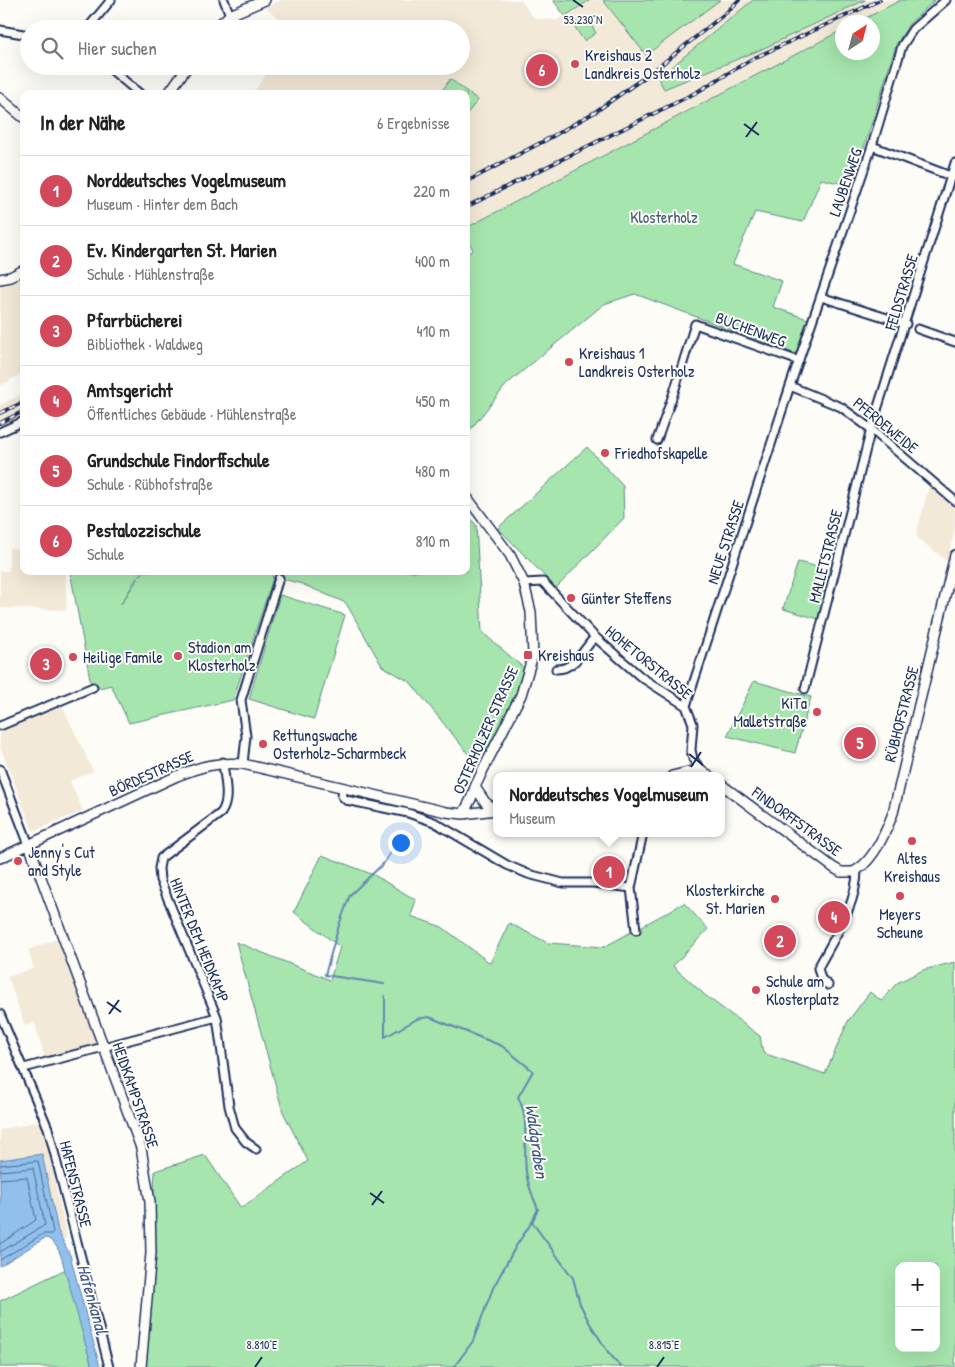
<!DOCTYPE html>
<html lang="de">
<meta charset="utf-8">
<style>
body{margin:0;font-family:"Patrick Hand",sans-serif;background:#f2f2f2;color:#222}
.controls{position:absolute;right:15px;bottom:15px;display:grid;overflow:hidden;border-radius:10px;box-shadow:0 5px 20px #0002}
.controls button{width:45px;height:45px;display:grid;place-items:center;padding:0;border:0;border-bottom:1px solid #e0e0e0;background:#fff;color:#222;font:25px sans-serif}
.compass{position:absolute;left:835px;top:15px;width:45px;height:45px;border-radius:50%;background:#fff;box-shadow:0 5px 20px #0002;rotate:36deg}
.you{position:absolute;left:400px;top:842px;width:18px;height:18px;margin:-12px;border:4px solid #fff;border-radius:50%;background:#1a73e8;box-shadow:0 0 0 8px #1a73e833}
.badge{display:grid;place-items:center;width:32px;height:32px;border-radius:50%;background:#d1495b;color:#fff;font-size:16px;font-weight:700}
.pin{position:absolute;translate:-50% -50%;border:2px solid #fff;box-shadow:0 1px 5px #0006}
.popup{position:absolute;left:493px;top:772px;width:232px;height:65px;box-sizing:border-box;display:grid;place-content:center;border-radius:10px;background:#fff;filter:drop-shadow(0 1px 4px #0005);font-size:16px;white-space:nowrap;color:#767676}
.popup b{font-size:19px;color:#222}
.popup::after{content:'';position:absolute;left:50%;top:100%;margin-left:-10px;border:10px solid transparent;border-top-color:#fff}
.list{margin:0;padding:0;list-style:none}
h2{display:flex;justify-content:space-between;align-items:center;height:65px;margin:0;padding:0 20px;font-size:21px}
h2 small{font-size:16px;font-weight:400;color:#767676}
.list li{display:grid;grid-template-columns:32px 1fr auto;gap:15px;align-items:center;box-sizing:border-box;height:70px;padding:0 20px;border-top:1px solid #e0e0e0}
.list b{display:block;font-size:19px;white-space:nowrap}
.list p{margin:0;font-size:16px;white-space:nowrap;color:#767676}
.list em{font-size:16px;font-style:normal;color:#767676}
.icon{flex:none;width:28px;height:28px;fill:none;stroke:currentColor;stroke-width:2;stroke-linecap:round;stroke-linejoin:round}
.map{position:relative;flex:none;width:955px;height:1367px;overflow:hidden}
.search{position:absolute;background:#fff;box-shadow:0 5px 20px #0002;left:20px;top:20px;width:450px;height:55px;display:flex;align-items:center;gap:12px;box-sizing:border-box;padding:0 18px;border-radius:28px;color:#767676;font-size:19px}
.panel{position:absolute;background:#fff;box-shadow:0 5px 20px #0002;left:20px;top:90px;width:450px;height:485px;border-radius:10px}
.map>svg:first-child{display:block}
.built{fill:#f3e9d8}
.green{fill:#a6e5ad;stroke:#608a86;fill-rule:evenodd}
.water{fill:#92c0ec;stroke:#6286b3}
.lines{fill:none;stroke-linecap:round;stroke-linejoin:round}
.shore{stroke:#4b6997;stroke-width:1}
.stream{stroke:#6286b3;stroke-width:2}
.minor-casing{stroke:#1b2f5e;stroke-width:11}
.tertiary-casing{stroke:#1b2f5e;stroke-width:12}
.minor{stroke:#fdfcf7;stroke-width:7}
.tertiary{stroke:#fdfcf7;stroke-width:9}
.rail-casing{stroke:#1b2f5e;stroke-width:4}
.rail{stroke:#fdfcf7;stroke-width:2;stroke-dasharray:5.5;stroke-linecap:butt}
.ticks{fill:none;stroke:#1b2f5e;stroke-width:2}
.poi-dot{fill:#d1495b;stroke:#fdfcf7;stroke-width:2}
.labels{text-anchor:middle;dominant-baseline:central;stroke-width:4;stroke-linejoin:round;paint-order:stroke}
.poi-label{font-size:16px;fill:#1b2f5e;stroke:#fdfcf7;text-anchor:start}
.street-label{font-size:16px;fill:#1b2f5e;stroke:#fdfcf7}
.park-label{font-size:16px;fill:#3e5c72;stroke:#fdfcf7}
.water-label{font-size:18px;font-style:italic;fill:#3f5a89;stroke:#fdfcf7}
.ticks-label{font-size:12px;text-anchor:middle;fill:#1b2f5e;stroke:#fdfcf7;stroke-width:4;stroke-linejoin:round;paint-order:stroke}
</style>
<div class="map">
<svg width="955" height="1367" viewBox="0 0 955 1367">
<rect width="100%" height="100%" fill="#fdfcf7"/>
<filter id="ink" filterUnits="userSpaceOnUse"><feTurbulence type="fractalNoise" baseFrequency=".02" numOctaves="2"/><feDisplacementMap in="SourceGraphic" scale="10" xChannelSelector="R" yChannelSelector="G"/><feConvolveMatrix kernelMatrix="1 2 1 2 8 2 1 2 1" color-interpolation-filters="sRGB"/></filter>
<g filter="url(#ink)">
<!-- built -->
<path class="built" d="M281,0H521L531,15L537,19L557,20L590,0H603L646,55L720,0H753L659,78L760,50L865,0H901L858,22H842V30L466,228V94H252L269,71V66H461V29H285L288,25L265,8Z
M21,279H24V372L0,386V285Z
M24,393V416L0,428V405Z
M929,486L955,509V529L947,561L919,539L916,535Z
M9,548L24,549V571H65L67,610L0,608V571H9Z
M62,705L93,771L70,781L83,811L33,831L0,746V730Z
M57,939L98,1043L95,1046L45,1059L35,1023L25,1026L8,977L34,968L28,950Z
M39,1121L48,1150L67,1238L62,1240L58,1231L42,1155L0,1160V1130Z"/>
<!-- green -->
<path class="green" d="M553,0H590L565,16Z
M603,0H720L646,55Z
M753,0H865L760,50L664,89L658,78Z
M901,0H935L909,24L896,45L852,186L821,179L803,222L755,212L733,264L782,281L773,307L808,319L796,354L635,294L604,304L507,384L466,435V254L473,250L466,236V228L842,30V52H872V22H858Z
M586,16L596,33L584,41L573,24Z
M450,79L478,100L466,115V94H440Z
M587,447L623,486L624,518L556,588L498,528Z
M466,514L476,525L482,632L526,670L499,735L474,761L410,682L382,666L346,603L302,584L279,578L275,571H466Z
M798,562L832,570L819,619L783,609Z
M70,571H141L121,604L143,571H270L273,578L233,700L129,723L111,685L92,690Z
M280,595L345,615L314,719L249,699Z
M754,681L811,697L795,753L727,736Z
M322,855L374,875L416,900L411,916L442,927L490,963L509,923L548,943L604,947L684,903L708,929L673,966L706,996L760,1036L763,1053L825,1074L848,1021L870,992L881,1001L897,983L923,970L955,962V1367H144L155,1171L205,1155L241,1208L308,1161L283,1112L236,942L330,980L340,947L294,912ZM899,1266H936V1348H899Z
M66,1269L92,1367H0V1301Z"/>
<!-- water -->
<path class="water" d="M42,1154L58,1231L70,1255L100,1367H92L61,1256L57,1247L49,1239L45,1238L0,1266V1160Z"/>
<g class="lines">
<!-- shore -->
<path class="shore" d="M0,1165L38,1161L53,1232L51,1234H43L0,1260
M0,1171L33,1168L45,1225L0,1252
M0,1179L27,1177L36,1220L0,1244"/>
<!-- stream -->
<path class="stream" d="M384,984L325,975L339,925L350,895L384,863L392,850
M385,996V1037L417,1019L429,1017L502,1046L533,1071L518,1097C530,1119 523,1147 526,1171C527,1184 533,1197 538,1209L532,1222L573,1278L580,1304L589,1322L608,1352L621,1367
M454,1367L473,1341L493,1288L516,1246L532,1222"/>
<!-- minor casing -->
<g class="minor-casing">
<path id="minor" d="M224,0L230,15
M87,29L111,0
M0,30L29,35
M107,66L140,94
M872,146L953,177
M821,297L906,324
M918,329L955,342
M790,386L841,407L871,429L955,501
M0,432L24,421
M657,440L674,392L695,324L799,361
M524,583L543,582L595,637L641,677L686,706L693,724L691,750L693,759L700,769
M556,669C575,670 584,648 595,637
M805,689L871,429L955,163
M686,706L790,386L872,146L902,46L913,29L946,0
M0,726L93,687
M223,762C224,779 231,799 221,813L161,858L159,868L160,880L217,1017L229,1106L235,1128L246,1142L256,1149
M243,764L246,736L241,700L279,578
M0,769L29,845
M343,788L342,796L346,800L408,813L434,822L507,865L528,874L563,883H593L631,888
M636,930L631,888L643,833
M828,985L821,979L818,968C834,938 857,905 857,870
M0,1014L48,1128L109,1367
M24,1068L217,1017"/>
</g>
<!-- tertiary casing -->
<g class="tertiary-casing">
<path id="tertiary" d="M214,29L230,15L265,0
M168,94L188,66
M0,98L24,118
M0,279L10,277L24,270
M672,776L700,769L709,776
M722,785L834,868L841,872H853C873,863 886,832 893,813L955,555
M475,787L485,802L496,810
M463,814L471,799L475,787L483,770L521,695L533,655L531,612L524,583L510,555L466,496
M29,845L141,1148L150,1202L151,1253L141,1367
M0,858L177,776C202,766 216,762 243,764L446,812L463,814L496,810"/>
</g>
<!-- minor -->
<use href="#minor" class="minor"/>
<!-- tertiary -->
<use href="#tertiary" class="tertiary"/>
<!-- rail casing -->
<g class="rail-casing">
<path id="rail" d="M466,182L546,140L595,112L652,72L727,12L739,0
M466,207L697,92L752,59L880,0
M0,413L24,402
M0,423L24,411"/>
</g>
<!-- rail -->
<use href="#rail" class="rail"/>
</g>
</g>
<!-- ticks -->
<path class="ticks" d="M573,0L583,7M744,124L759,135M746,137L757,122M689,754L703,765M691,767L701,752M107,1002L121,1012M109,1014L119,1000M370,1193L384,1203M372,1205L382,1191M255,1367L262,1357M657,1367L664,1357"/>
<!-- markers -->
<g class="poi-dot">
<circle cx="575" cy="64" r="5"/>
<circle cx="569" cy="362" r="5"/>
<circle cx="605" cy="453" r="5"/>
<circle cx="571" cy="598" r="5"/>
<rect x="523" y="650" width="10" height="10" rx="2.5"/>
<circle cx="178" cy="656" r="5"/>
<circle cx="73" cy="657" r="5"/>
<circle cx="817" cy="712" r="5"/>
<circle cx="263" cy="744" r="5"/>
<circle cx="912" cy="841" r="5"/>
<circle cx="18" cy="861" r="5"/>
<circle cx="900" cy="896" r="5"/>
<circle cx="775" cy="899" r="5"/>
<circle cx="756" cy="990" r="5"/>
</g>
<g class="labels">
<!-- poi labels -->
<g class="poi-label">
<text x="585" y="55">Kreishaus 2<tspan x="585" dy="18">Landkreis Osterholz</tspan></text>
<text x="579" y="353">Kreishaus 1<tspan x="579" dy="18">Landkreis Osterholz</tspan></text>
<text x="615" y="453">Friedhofskapelle</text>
<text x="581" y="598">Günter Steffens</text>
<text x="188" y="647">Stadion am<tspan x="188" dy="18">Klosterholz</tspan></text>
<text x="538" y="655">Kreishaus</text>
<text x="83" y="657">Heilige Famile</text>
<text x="807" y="703" text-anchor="end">KiTa<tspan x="807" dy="18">Malletstraße</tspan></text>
<text x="273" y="735">Rettungswache<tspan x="273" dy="18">Osterholz-Scharmbeck</tspan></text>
<text x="28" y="852">Jenny's Cut<tspan x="28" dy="18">and Style</tspan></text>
<text x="912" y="858" text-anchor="middle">Altes<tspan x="912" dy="18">Kreishaus</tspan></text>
<text x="765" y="890" text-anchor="end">Klosterkirche<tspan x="765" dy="18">St. Marien</tspan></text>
<text x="900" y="914" text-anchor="middle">Meyers<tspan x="900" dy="18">Scheune</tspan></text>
<text x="766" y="981">Schule am<tspan x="766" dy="18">Klosterplatz</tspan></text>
</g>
<!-- street labels -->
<g class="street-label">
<text transform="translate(845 182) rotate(-71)">LAUBENWEG</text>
<text transform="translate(901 292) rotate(-73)">FELDSTRASSE</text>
<text transform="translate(751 329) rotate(20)">BUCHENWEG</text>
<text transform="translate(886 425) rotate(39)">PFERDEWEIDE</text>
<text transform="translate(725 542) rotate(-72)">NEUE STRASSE</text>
<text transform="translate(825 556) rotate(-76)">MALLETSTRASSE</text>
<text transform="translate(649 662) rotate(39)">HOHETORSTRASSE</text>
<text transform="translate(901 714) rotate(-76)">RÜBHOFSTRASSE</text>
<text transform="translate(485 730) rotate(-66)">OSTERHOLZER STRASSE</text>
<text transform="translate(151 773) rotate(-24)">BÖRDESTRASSE</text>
<text transform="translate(797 821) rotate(36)">FINDORFFSTRASSE</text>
<text transform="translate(200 940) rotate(68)">HINTER DEM HEIDKAMP</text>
<text transform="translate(136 1095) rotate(71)">HEIDKAMPSTRASSE</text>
<text transform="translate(76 1184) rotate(76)">HAFENSTRASSE</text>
</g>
<!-- park labels -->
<g class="park-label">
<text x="664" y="217">Klosterholz</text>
</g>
<!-- water labels -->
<g class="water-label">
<text transform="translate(537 1141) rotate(82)">Waldgraben</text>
<text transform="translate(93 1299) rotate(74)">Hafenkanal</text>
</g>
</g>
<g class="ticks-label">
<text x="583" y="24">53.230°N</text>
<text x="262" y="1349">8.810°E</text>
<text x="664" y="1349">8.815°E</text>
</g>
</svg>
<div class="controls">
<button>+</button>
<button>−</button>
</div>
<svg class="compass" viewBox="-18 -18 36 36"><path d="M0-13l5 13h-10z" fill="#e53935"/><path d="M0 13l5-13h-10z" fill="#767676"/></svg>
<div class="you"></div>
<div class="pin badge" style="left:609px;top:872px">1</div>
<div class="popup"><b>Norddeutsches Vogelmuseum</b>Museum</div>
<div class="pin badge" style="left:780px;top:941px">2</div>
<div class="pin badge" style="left:46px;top:664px">3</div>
<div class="pin badge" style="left:834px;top:917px">4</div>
<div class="pin badge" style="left:860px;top:743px">5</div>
<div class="pin badge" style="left:542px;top:70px">6</div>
<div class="search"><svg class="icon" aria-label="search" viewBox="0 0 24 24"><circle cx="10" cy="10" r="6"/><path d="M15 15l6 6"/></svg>Hier suchen</div>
<section class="panel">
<h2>In der Nähe<small>6 Ergebnisse</small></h2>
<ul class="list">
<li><span class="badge">1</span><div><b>Norddeutsches Vogelmuseum</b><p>Museum · Hinter dem Bach</p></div><em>220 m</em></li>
<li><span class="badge">2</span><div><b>Ev. Kindergarten St. Marien</b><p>Schule · Mühlenstraße</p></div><em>400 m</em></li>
<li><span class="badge">3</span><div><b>Pfarrbücherei</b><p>Bibliothek · Waldweg</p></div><em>410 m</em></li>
<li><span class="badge">4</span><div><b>Amtsgericht</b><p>Öffentliches Gebäude · Mühlenstraße</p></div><em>450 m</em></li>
<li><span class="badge">5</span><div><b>Grundschule Findorffschule</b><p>Schule · Rübhofstraße</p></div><em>480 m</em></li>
<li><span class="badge">6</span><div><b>Pestalozzischule</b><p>Schule</p></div><em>810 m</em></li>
</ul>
</section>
</div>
